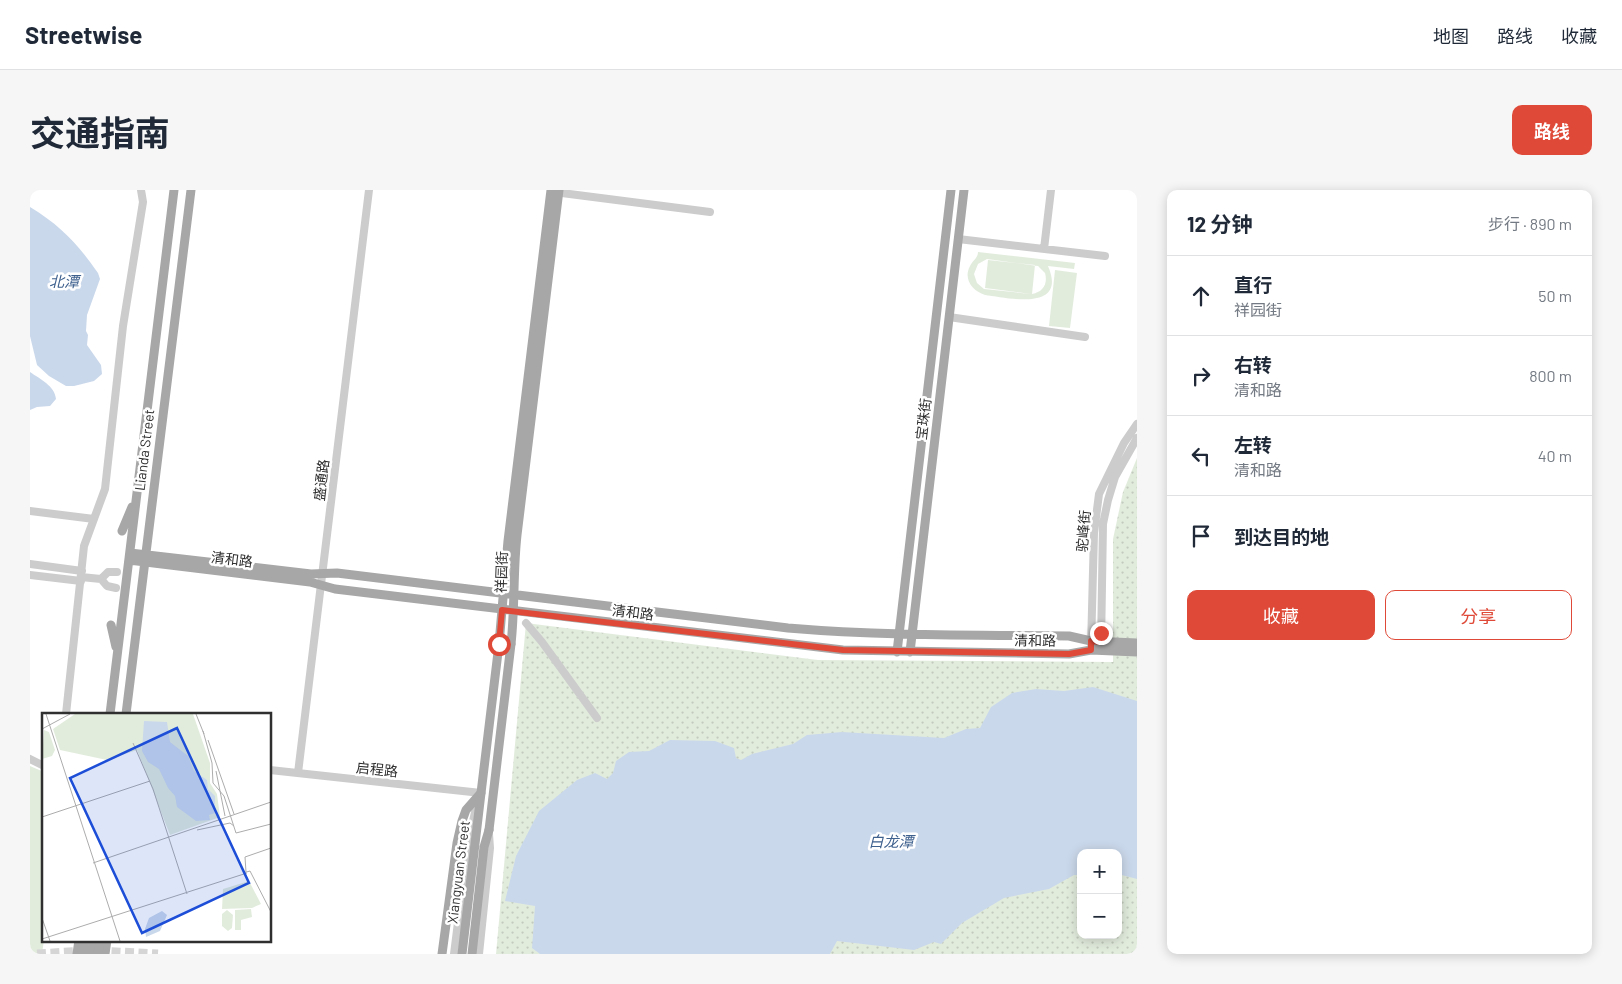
<!DOCTYPE html>
<html lang="zh">
<meta charset="utf-8">
<style>
body{margin:0;font-family:Barlow,"Noto Sans SC",sans-serif;background:#f6f6f7;color:#1f2937}
.controls{position:absolute;right:15px;bottom:15px;display:grid;overflow:hidden;border-radius:10px;box-shadow:0 2px 12px #0003}
.controls button{width:45px;height:45px;display:grid;place-items:center;padding:0;border:0;border-bottom:1px solid #e0e1e3;background:#fff;color:#1f2937;font:25px sans-serif}
.stop{position:absolute;width:15px;height:15px;margin:-11px;border:4px solid #df4a38;border-radius:50%;background:#fff}
.stop.end{background:#df4a38;border-color:#fff;box-shadow:0 1px 5px #0008}
.list{margin:0;padding:0;list-style:none}
h2{display:flex;justify-content:space-between;align-items:center;height:65px;margin:0;padding:0 20px;font-size:21px}
h2 small{font-size:16px;font-weight:400;color:#747a83}
.list li{display:grid;grid-template-columns:32px 1fr auto;gap:15px;align-items:center;box-sizing:border-box;height:80px;padding:0 20px;border-top:1px solid #e0e1e3}
.list b{display:block;font-size:19px;white-space:nowrap}
.list p{margin:0;font-size:16px;white-space:nowrap;color:#747a83}
.list em{font-size:16px;font-style:normal;color:#747a83}
.actions{display:flex;gap:10px;padding:15px 20px}
.actions a{flex:1;padding:11px 0;border:1px solid #df4a38;border-radius:10px;text-align:center;font-size:18px;color:#df4a38}
.actions .main{background:#df4a38;color:#fff}
.icon{flex:none;width:28px;height:28px;fill:none;stroke:currentColor;stroke-width:2;stroke-linecap:round;stroke-linejoin:round}
.map{position:relative;flex:none;width:1107px;height:764px;overflow:hidden;border-radius:10px}
header{display:flex;align-items:center;gap:30px;box-sizing:border-box;height:70px;padding:0 25px;background:#fff;border-bottom:1px solid #e0e1e3}
header strong{font-size:24px}
nav{display:flex;gap:28px;margin-inline-start:auto;font-size:18px}
.intro{display:flex;align-items:center;justify-content:space-between;box-sizing:border-box;height:120px;padding:0 30px}
h1{margin:0;font-size:35px}
.button{padding:12px 22px;border-radius:10px;background:#df4a38;color:#fff;font-size:18px;font-weight:700}
main{display:flex;gap:30px;padding:0 30px}
aside{flex:1;background:#fff;border-radius:10px;box-shadow:0 2px 12px #0003}
.map>svg:first-child{display:block}
.green{fill:#e2ecdd;fill-rule:evenodd}
.park{fill:url(#park-dots);fill-rule:evenodd}
.water{fill:#cad8eb}
.lines{fill:none;stroke-linecap:round;stroke-linejoin:round}
.major-tunnel{stroke:#d5d5d5;stroke-width:9;stroke-dasharray:9 4.5;stroke-linecap:butt}
.minor{stroke:#ccc;stroke-width:8}
.major{stroke:#a7a7a7;stroke-width:9}
.major-bridge{stroke:#a7a7a7;stroke-width:9}
.route{stroke:#df4a38;stroke-width:6}
.labels{text-anchor:middle;dominant-baseline:central;stroke-width:5;stroke-linejoin:round;paint-order:stroke}
.street-label{font-size:14px;fill:#2f2f2f;stroke:#fff}
.water-label{font-size:15px;font-style:italic;fill:#3f618e;stroke:#fff}
.inset-road{fill:none;stroke:#acacac;stroke-width:1}
.view{fill:#1d4ed8;fill-opacity:0.15;stroke:#1d4ed8;stroke-width:2.5}
.inset-edge{fill:none;stroke:#2f2f2f;stroke-width:2.5}
</style>
<header>
<strong>Streetwise</strong>
<nav><a>地图</a><a>路线</a><a>收藏</a></nav>
</header>
<div class="intro"><h1>交通指南</h1><a class="button">路线</a></div>
<main>
<div class="map">
<svg width="1107" height="764" viewBox="0 0 1107 764">
<defs>
<pattern id="park-dots" width="8" height="8" patternUnits="userSpaceOnUse" patternTransform="scale(1.25)"><rect width="8" height="8" fill="#e2ecdd"/><path d="M2 2h.1M6 6h.1" fill="none" stroke="#c2cbbe" stroke-width="1.8" stroke-linecap="round"/></pattern>
</defs>
<rect width="100%" height="100%" fill="#fff"/>
<!-- green -->
<path class="green" d="M948,62L1045,73L1044,79L1018,76C1038,122 977,108 955,105C942,101 933,89 940,76C943,70 948,68 948,62ZM957,69L1008,76L1015,83C1018,94 1013,102 1002,104L1005,75L958,70L955,98L1001,104L954,99L947,93L944,84L948,74Z
M1025,80L1047,83L1040,138L1019,136Z
M0,576L14,582V750L12,764H0Z"/>
<!-- park -->
<path class="park" d="M1107,268V764H466L496,433L788,470L1083,472V349L1093,302ZM1051,663H1088V745H1051Z"/>
<!-- water -->
<path class="water" d="M0,17C31,36 47,53 68,83L70,89L57,125L56,141L58,145L57,155L71,175L72,184L64,191L44,196H36L19,186L7,175L0,146Z
M0,182C10,189 25,196 26,209L20,216L7,217L0,220Z
M1063,497L1107,511V689L1088,684V663H1051V685H1044L1019,699L974,708L932,733L911,754L904,752L884,760L807,751L800,764H510L502,758L505,716L475,711L486,666L509,621L547,590L565,583L577,589L583,583L586,571L599,562L619,561L640,550L685,551L704,558L706,568L711,570L722,564L763,554L777,545L812,542L914,548L936,539L950,538L961,517L982,503L1006,499L1034,501Z"/>
<g class="lines">
<!-- major-tunnel -->
<path class="major-tunnel" d="M68,761L128,764
M7,764L55,761"/>
<!-- minor -->
<path class="minor" d="M524,2L680,22
M928,49L1075,66
M1014,59L1021,0
M919,127L1055,147
M0,321L64,329
M0,374L52,381
M0,385L51,391
M51,387L71,389L77,396L86,398
M71,389L78,382H87
M496,433L512,452L567,528
M1071,456L1073,334L1078,310L1085,287L1107,248
M1061,457L1064,343L1069,304L1094,253L1107,234
M36,524L54,356L75,299L93,136L113,12L111,0
M0,569L14,576
M240,580L451,603L450,607
M268,583L339,0
M424,764L438,653L446,618
M449,764L460,658L459,644"/>
<!-- major -->
<path class="major" d="M92,341L102,317
M100,363L281,384L307,383L758,438C852,446 946,445 1039,446L1061,451L1107,453
M99,370L280,392L305,399L813,460L1039,464L1061,460L1107,462
M81,435L86,457
M469,454L478,351L521,0
M481,454C485,418 483,381 487,345L529,0
M867,462L921,0
M880,462L934,0
M80,524L144,0
M96,524L161,0
M47,764L49,750
M56,764L58,750
M62,764L64,750
M75,764L77,750
M412,764L427,653L432,631L436,620L451,603
M432,764L451,603
M442,764L454,657L459,640"/>
<!-- major-bridge -->
<path class="major-bridge" d="M451,603L469,454
M459,640L481,454
M68,764L70,750"/>
</g>
<g class="lines">
<!-- route -->
<path class="route" d="M469,454L472,420L813,460L1039,464L1061,460V451L1071,452V443"/>
</g>
<g class="labels">
<!-- street labels -->
<g class="street-label">
<text transform="translate(893 229) rotate(-83)">宝珠街</text>
<text transform="translate(114 260) rotate(-83)">Lianda Street</text>
<text transform="translate(291 290) rotate(-83)">盛通路</text>
<text transform="translate(1053 341) rotate(-85)">驼峰街</text>
<text transform="translate(202 369) rotate(7)">清和路</text>
<text transform="translate(471 382) rotate(-88)">祥园街</text>
<text transform="translate(603 422) rotate(7)">清和路</text>
<text transform="translate(1005 450) rotate(1)">清和路</text>
<text transform="translate(347 579) rotate(6)">启程路</text>
<text transform="translate(428 682) rotate(-83)">Xiangyuan Street</text>
</g>
<!-- water labels -->
<g class="water-label">
<text x="34" y="91">北潭</text>
<text x="861" y="651">白龙潭</text>
</g>
</g>
<!-- overview -->
<g transform="translate(12 523)">
<rect width="229" height="229" fill="#fff"/>
<path d="M207,168L219,191L210,195L180,196L181,176ZM209,196L210,204L199,207V217H193V197ZM185,197L191,202L190,215L186,218L180,213V201Z" fill="#e2ecdd"/>
<path d="M33,1H151L168,50V70L175,81L178,104L128,122L95,37L65,47L18,37L11,16ZM2,17L7,19L13,37L10,43L0,46Z" fill="#e2ecdd"/>
<path d="M102,8L125,9L128,29L146,43L152,58L165,67L166,76L173,83V100L167,102L168,107L154,108L135,94L133,83L126,75L117,56L106,49L100,38ZM120,198L125,202L118,218L104,224L103,216L107,205Z" fill="#cad8eb"/>
<path class="inset-road" d="M4,1L78,228M154,1L162,21M0,16L28,1M161,18L170,50L171,70L182,83L194,120L229,111M166,27L192,101M91,30L111,76L145,181M174,58L183,103M0,104L108,68M155,117L188,110L192,113M51,150L229,89M204,159L203,144L229,135M201,160L208,158L229,199M0,205L8,228M0,226L205,160"/>
<path class="view" d="M135,15L207,170L100,220L28,65Z"/>
<rect width="229" height="229" class="inset-edge"/>
</g>
</svg>
<div class="controls">
<button>+</button>
<button>−</button>
</div>
<div class="stop" style="left:469px;top:454px"></div>
<div class="stop end" style="left:1071px;top:443px"></div>
</div>
<aside>
<h2>12 分钟<small>步行 · 890 m</small></h2>
<ul class="list">
<li><svg class="icon" aria-label="ahead" viewBox="0 0 24 24"><path d="M12 20V5M6 11l6-6 6 6"/></svg><div><b>直行</b><p>祥园街</p></div><em>50 m</em></li>
<li><svg class="icon" aria-label="right" viewBox="0 0 24 24"><path d="M7 20v-9h11M14 6l5 5-5 5"/></svg><div><b>右转</b><p>清和路</p></div><em>800 m</em></li>
<li><svg class="icon" aria-label="left" viewBox="0 0 24 24"><path d="M17 20v-9H6M10 6l-5 5 5 5"/></svg><div><b>左转</b><p>清和路</p></div><em>40 m</em></li>
<li><svg class="icon" aria-label="arrive" viewBox="0 0 24 24"><path d="M6 21V4h12l-3 4 3 4H6"/></svg><div><b>到达目的地</b></div></li>
</ul>
<div class="actions"><a class="main">收藏</a><a>分享</a></div>
</aside>
</main>
